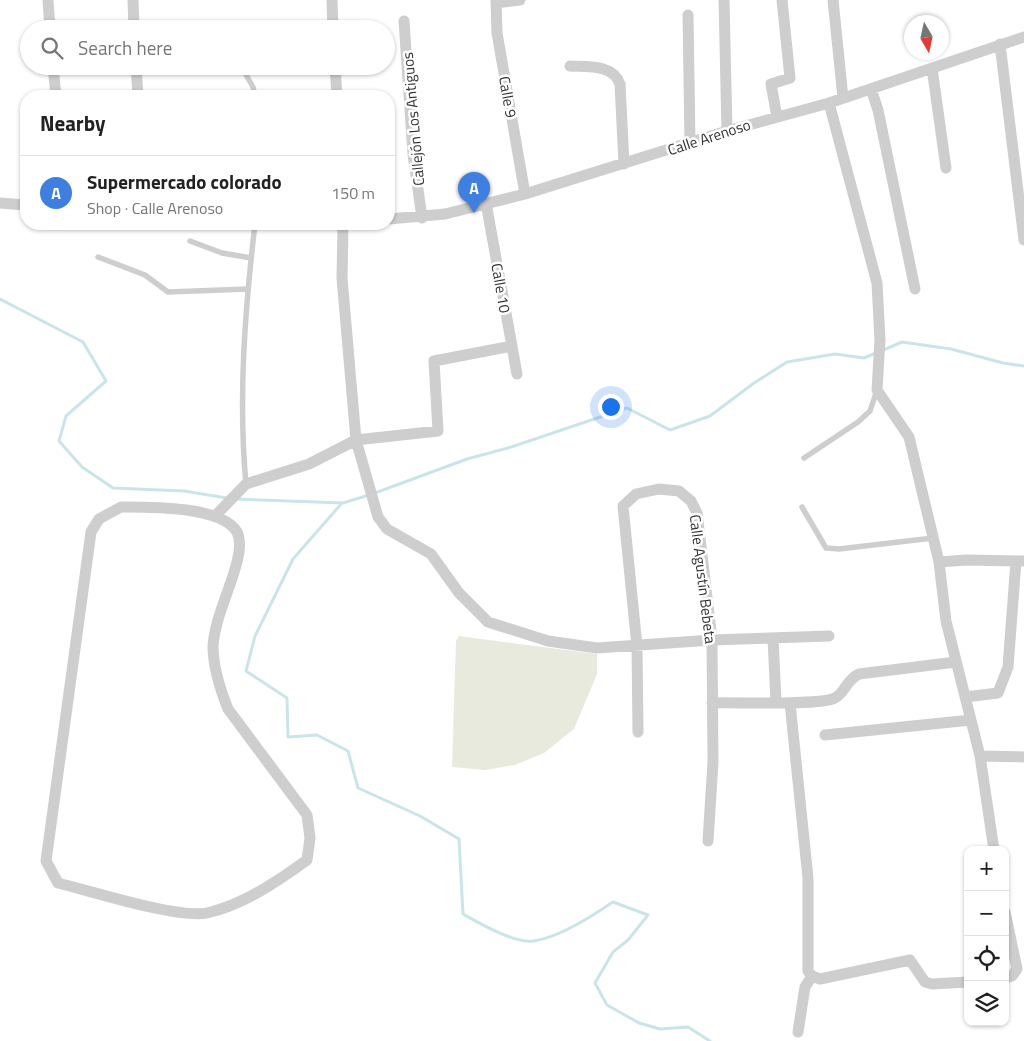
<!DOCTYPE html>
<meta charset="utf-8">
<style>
body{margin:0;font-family:"Titillium Web",sans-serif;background:#f6f6f6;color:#222}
.controls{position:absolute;right:15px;bottom:15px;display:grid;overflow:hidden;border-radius:10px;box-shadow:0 1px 4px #0004}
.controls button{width:45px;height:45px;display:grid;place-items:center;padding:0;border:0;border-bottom:1px solid #e0e0e0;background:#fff;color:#222;font:25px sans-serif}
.compass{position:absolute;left:904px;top:15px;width:45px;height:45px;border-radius:50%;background:#fff;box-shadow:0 1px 4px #0004;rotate:171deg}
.you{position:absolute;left:610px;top:406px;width:18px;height:18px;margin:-12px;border:4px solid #fff;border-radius:50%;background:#1a73e8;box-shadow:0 0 0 8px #1a73e833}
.badge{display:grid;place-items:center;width:32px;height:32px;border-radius:50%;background:#dc3e72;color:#fff;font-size:16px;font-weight:700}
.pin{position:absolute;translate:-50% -41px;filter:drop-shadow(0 1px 2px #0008)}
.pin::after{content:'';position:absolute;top:26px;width:18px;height:15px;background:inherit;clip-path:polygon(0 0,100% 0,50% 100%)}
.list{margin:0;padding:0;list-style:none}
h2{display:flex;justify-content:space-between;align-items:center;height:65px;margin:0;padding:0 20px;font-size:21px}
h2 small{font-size:16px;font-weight:400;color:#767676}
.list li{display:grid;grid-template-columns:32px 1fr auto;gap:15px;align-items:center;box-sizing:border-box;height:75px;padding:0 20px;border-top:1px solid #e0e0e0}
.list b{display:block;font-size:19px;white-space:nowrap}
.list p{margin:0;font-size:16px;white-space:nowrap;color:#767676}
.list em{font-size:16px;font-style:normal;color:#767676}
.icon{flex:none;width:28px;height:28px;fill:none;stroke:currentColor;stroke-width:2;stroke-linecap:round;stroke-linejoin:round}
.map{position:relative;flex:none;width:1024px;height:1041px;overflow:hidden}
.search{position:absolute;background:#fff;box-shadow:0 1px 4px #0004;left:20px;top:20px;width:375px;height:55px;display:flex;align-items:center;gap:12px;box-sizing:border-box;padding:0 18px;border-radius:28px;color:#767676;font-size:19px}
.panel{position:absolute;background:#fff;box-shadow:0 1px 4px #0004;left:20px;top:90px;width:375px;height:140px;border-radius:20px}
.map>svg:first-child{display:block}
.green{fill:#e7eadd}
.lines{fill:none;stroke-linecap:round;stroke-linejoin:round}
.stream{stroke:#cae5e9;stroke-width:3}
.lane{stroke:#cecece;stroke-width:5.5}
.street{stroke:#cecece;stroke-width:11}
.labels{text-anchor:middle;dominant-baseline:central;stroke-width:5;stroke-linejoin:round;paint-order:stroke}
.street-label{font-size:15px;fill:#313131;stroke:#fff}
</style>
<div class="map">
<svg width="1024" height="1041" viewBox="0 0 1024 1041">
<rect width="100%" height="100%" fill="#fff"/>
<!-- green -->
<path class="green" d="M459,636L597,654V674L574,729L544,753L515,765L485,770L452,767L456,641Z"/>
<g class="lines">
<!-- stream -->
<path class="stream" d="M0,299L83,342L106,381L66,416L59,441L82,467L113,488L184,491L227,498
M881,351L902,342L951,349L1003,363L1024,366
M375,493L467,459L508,448L627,408L670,430L710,416L754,383L787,362L835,354L864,358L876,353
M236,499L343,503L369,495
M342,503L293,559L255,636L246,671L287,698L288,737L317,735L348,751L358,788L420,816L459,839L463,914C479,923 515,944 534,941C560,937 592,916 613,902L648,915L628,940L613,952L595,983L607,1005L639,1023L660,1029L688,1027L710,1041"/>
<!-- lane -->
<path class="lane" d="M241,66L253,87L255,96
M190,241L222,253L251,258
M98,257L145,275L168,292L248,289
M804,458L858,422L870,411L877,390
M246,484C238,398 245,309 255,224
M802,507L826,548L839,549L933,538"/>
<!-- street -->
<path class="street" d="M48,0L50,29
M133,0L134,29
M332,0L333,29
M496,0L497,33L525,194
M724,0L727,131
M833,0L843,98
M496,3L520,0
M688,15L690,143
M404,21L413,154L422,218
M1000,44L1024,240
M53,66L56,96
M136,66L138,96
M335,66L337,96
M570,66C588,67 613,64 620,84L624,164
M932,68L946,168
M871,89L878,110L915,289
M829,103L877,283L880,340L877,390L909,437L939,562L946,621L980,756L994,850
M777,117L771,84L790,78L782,0
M0,203L26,205
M486,203L517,374
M389,219L445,214L525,194L727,131L829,103L1024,37
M343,224L342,278L356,440L438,431L434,361L512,346
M121,507C149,507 222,506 237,532C241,540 239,554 237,562C230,590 215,618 213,646C213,668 220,689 228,709L307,815L310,838L307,860C278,881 243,905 207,913C178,919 91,891 58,883L46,861L91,532L99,519Z
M215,516L246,484L309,464L356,440L378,517L387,529L431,554L459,593L488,622L548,641L597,648L712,640L829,636
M939,562L966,560L1024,561
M773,638L776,702
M965,697L998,693L1008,667L1016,561
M712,703C736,702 819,706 835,698C846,692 845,681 859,674L956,662
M790,703L808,878V971L812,976L820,979L910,960L925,982L932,984L968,982
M638,732L637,646L623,506L636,494L659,489L679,491L691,501L697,513L712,640L713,762L708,841
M825,735L971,720
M980,756L1024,757
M1005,912L1017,969L1012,976L1005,978
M798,1032L805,987L812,976"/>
</g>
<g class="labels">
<!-- street labels -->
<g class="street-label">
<text transform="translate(508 97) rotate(80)">Calle 9</text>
<text transform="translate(413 119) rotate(-95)">Callejón Los Antiguos</text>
<text transform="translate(709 137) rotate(-18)">Calle Arenoso</text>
<text transform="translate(501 288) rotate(80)">Calle 10</text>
<text transform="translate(703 579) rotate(83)">Calle Agustín Bebeta</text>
</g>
</g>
</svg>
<div class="controls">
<button>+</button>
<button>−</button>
<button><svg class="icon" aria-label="locate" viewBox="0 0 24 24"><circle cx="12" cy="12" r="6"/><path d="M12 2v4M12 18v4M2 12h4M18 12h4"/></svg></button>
<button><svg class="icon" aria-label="layers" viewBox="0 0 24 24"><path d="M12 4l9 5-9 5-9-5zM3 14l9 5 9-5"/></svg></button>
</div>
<svg class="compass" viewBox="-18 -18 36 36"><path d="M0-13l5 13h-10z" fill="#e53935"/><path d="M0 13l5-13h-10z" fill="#767676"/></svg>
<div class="you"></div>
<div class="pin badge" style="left:474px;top:213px;background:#3f7fe0">A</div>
<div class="search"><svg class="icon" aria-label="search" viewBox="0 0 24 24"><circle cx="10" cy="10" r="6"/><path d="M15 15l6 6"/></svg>Search here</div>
<section class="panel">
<h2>Nearby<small></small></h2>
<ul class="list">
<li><span class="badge" style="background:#3f7fe0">A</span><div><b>Supermercado colorado</b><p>Shop · Calle Arenoso</p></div><em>150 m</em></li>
</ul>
</section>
</div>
